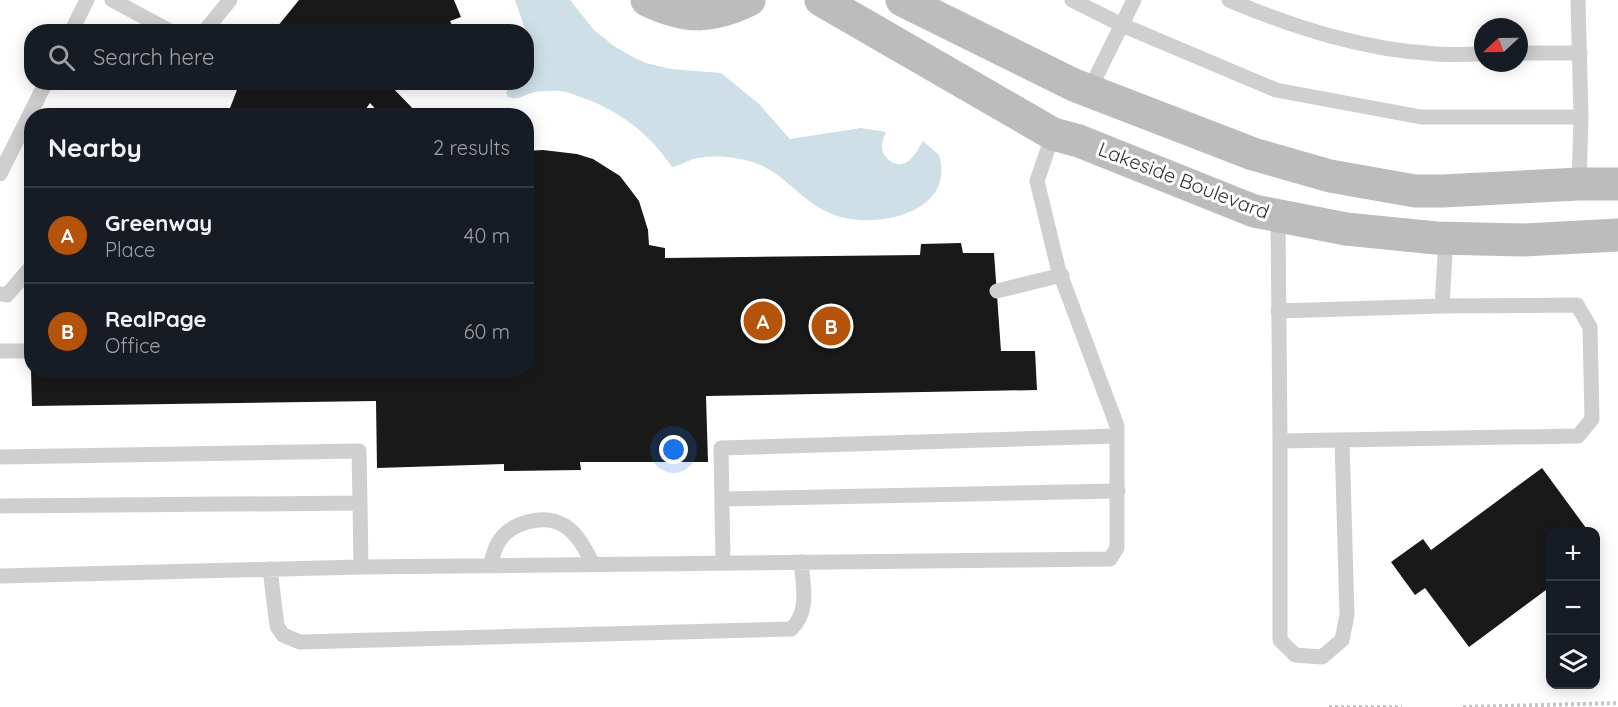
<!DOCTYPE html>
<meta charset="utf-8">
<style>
body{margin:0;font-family:Quicksand,sans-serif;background:#242831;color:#f1f3f6}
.controls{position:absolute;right:18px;bottom:18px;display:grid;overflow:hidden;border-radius:12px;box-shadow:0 3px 15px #0003}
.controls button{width:54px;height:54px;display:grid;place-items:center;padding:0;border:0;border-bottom:2px solid #363941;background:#171b24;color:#f1f3f6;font:30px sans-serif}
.compass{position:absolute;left:1474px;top:18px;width:54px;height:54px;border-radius:50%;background:#171b24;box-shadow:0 3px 15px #0003;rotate:248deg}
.you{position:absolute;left:674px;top:450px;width:21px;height:21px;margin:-15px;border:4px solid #fff;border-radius:50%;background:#1a73e8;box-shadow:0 0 0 9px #1a73e833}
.badge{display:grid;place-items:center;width:39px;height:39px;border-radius:50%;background:#b45309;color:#fff;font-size:20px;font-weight:700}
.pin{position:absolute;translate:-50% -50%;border:3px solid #fff;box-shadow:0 2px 6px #0006}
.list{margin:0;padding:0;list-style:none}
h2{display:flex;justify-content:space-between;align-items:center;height:78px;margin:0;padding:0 24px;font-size:26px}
h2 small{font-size:20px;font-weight:400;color:#9ea1a6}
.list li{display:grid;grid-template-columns:39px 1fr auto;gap:18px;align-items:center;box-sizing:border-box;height:96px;padding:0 24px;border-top:2px solid #363941}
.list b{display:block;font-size:22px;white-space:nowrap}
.list p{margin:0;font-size:20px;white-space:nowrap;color:#9ea1a6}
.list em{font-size:20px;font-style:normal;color:#9ea1a6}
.icon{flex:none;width:33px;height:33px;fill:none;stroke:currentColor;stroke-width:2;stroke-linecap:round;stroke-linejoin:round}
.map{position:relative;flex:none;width:1618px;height:707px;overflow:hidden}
.search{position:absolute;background:#171b24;box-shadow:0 3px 15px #0003;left:24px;top:24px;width:510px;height:66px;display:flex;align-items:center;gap:15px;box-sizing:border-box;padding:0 21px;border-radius:24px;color:#9ea1a6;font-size:22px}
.panel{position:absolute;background:#171b24;box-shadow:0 3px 15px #0003;left:24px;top:108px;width:510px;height:270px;border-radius:24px}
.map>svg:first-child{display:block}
.water{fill:#cfdfe8}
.building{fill:#191919}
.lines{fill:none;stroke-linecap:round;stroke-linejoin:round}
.path{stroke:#c6c6c6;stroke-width:4;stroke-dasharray:3 3;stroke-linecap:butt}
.lane{stroke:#cfcfcf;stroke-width:15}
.secondary{stroke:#bcbcbc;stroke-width:33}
.labels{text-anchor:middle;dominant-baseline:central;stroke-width:6;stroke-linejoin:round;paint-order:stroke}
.street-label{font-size:20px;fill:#323232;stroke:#fff}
</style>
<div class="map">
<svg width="1618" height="707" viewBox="0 0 1618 707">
<rect width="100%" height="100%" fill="#fff"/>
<!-- water -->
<path class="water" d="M515,0H570L594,30L614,46L631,56L646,63L671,69L721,73L759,104L790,139L861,128L886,132C884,137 882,141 882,146C882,157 894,168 905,163C914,159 918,148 923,141L939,155C957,214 873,231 832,214C800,202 783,169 748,161C731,156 711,155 693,159C686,161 680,166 672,167C649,133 619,110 580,97C572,94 563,90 553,91C547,91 541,91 535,92C525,94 518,101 508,97L506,93L511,83L526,82V32Z"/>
<!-- building -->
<path class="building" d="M299,0H454L461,17L450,21L455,32H273Z
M240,82H387L420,116H382L370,103L361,116H227Z
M543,150L577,154L593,159L620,176L639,201L648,230L649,245L665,248V258L920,255L921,244L961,243L963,253H994L1001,351H1035L1037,390L706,396L708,462H580L581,470L504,471V464L377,468L376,401L32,406L31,370H526V151Z
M1542,468L1589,532H1550V587L1469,647L1425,588L1415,595L1391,562L1423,539L1431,550Z"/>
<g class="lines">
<!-- path -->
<path class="path" d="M1329,707H1402
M1463,707L1618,703"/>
<!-- lane -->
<path class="lane" d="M112,0L172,32
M1072,0L1122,25L1276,90L1421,117H1581L1579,184
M1229,0C1295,28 1364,50 1437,54C1452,55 1468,54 1483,54
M1578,0L1581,117
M71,32L87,0
M204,32L230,0
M1519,53H1580
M1089,91L1134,0
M0,174L46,82
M1278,216L1280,441L1578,436L1592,419L1590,327L1577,305L1442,306L1446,238
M997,291L1062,275
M0,294L7,295L32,266
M1278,311L1442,306
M0,351H32
M1280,441V640L1295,655L1322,657L1342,640L1347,615L1342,440
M0,457L359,451L360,503
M722,499L1118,491
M0,506L360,503L361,567L1110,559L1117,548V426L1058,268L1037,181L1053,134
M723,563L721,448L1117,436
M490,565C493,558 494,549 498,543C510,522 544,513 565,526C579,535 586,551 593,564
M270,569L277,626L283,635L300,642L791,629C810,612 803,585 801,562
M0,576L361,567"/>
<!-- secondary -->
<path class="secondary" d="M647,0C685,18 710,19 749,0
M821,0L1053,134L1079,141L1254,211L1346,229L1436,238L1523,240L1618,235
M902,0L1074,85L1253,154L1330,176L1415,191H1442L1579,184H1618"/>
</g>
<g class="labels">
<!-- street labels -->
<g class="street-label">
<text transform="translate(1184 180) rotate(21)">Lakeside Boulevard</text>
</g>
</g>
</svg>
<div class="controls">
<button>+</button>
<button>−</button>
<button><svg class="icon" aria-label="layers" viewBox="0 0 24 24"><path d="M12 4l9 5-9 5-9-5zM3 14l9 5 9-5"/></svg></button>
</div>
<svg class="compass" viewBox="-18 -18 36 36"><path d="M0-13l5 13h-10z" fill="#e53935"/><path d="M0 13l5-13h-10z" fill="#9ea1a6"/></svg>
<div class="you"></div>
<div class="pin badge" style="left:763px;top:321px">A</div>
<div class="pin badge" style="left:831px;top:326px">B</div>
<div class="search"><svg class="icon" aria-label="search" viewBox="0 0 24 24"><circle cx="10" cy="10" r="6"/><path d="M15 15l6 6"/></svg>Search here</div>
<section class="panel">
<h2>Nearby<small>2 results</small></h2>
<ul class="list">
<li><span class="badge">A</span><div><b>Greenway</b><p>Place</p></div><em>40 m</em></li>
<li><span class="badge">B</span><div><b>RealPage</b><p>Office</p></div><em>60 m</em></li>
</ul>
</section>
</div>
